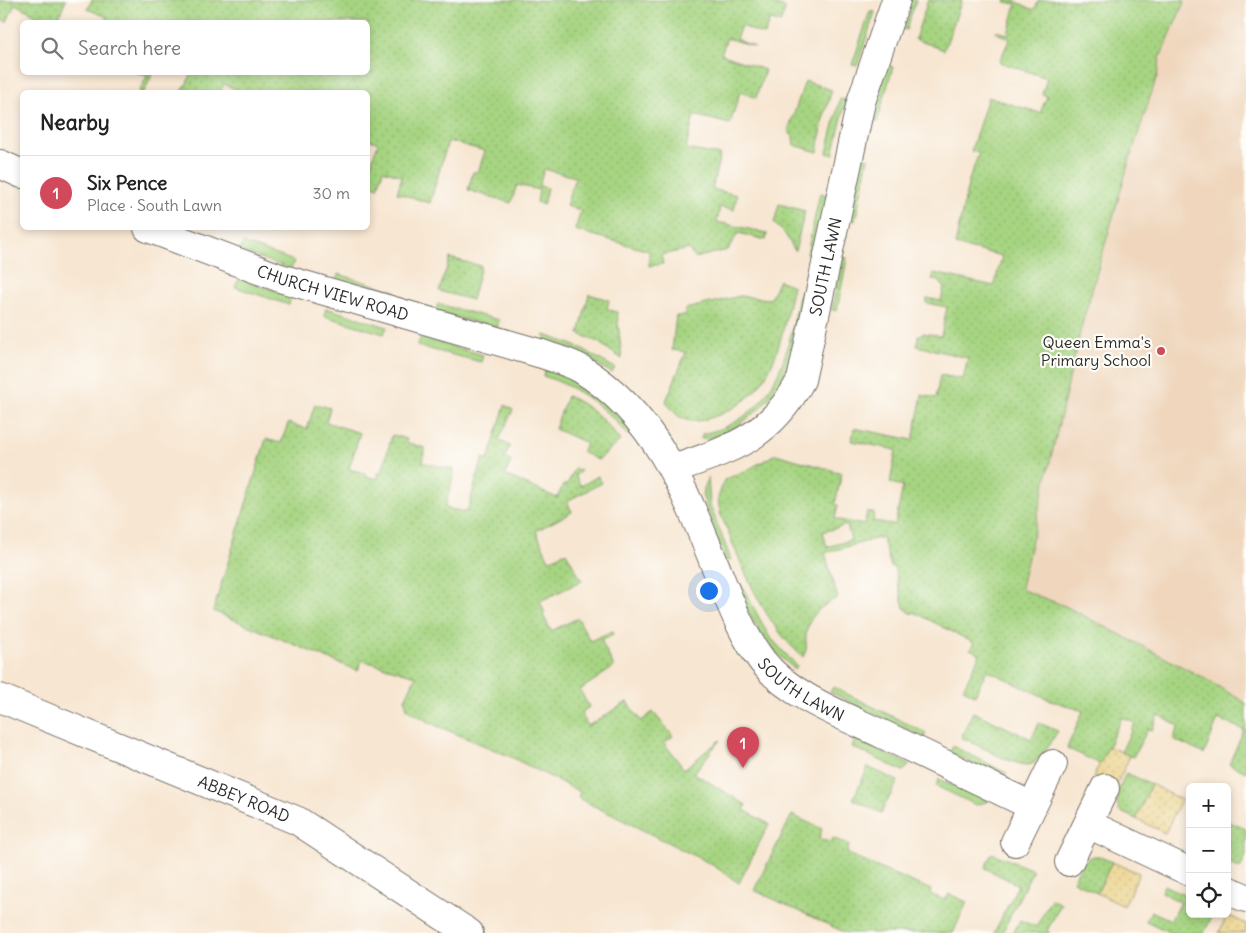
<!DOCTYPE html>
<meta charset="utf-8">
<style>
body{margin:0;font-family:Delius,sans-serif;background:#f6f6f6;color:#222}
.controls{position:absolute;right:15px;bottom:15px;display:grid;overflow:hidden;border-radius:8px;box-shadow:0 2px 8px #0003}
.controls button{width:45px;height:45px;display:grid;place-items:center;padding:0;border:0;border-bottom:1px solid #e0e0e0;background:#fff;color:#222;font:25px sans-serif}
.you{position:absolute;left:708px;top:590px;width:18px;height:18px;margin:-12px;border:4px solid #fff;border-radius:50%;background:#1a73e8;box-shadow:0 0 0 8px #1a73e833}
.badge{display:grid;place-items:center;width:32px;height:32px;border-radius:50%;background:#d1495b;color:#fff;font-size:16px;font-weight:700}
.pin{position:absolute;translate:-50% -41px;filter:drop-shadow(0 1px 2px #0008)}
.pin::after{content:'';position:absolute;top:26px;width:18px;height:15px;background:inherit;clip-path:polygon(0 0,100% 0,50% 100%)}
.list{margin:0;padding:0;list-style:none}
h2{display:flex;justify-content:space-between;align-items:center;height:65px;margin:0;padding:0 20px;font-size:21px}
h2 small{font-size:16px;font-weight:400;color:#767676}
.list li{display:grid;grid-template-columns:32px 1fr auto;gap:15px;align-items:center;box-sizing:border-box;height:75px;padding:0 20px;border-top:1px solid #e0e0e0}
.list b{display:block;font-size:19px;white-space:nowrap}
.list p{margin:0;font-size:16px;white-space:nowrap;color:#767676}
.list em{font-size:16px;font-style:normal;color:#767676}
.icon{flex:none;width:28px;height:28px;fill:none;stroke:currentColor;stroke-width:2;stroke-linecap:round;stroke-linejoin:round}
.map{position:relative;flex:none;width:1246px;height:933px;overflow:hidden}
.search{position:absolute;background:#fff;box-shadow:0 2px 8px #0003;left:20px;top:20px;width:350px;height:55px;display:flex;align-items:center;gap:12px;box-sizing:border-box;padding:0 18px;border-radius:8px;color:#767676;font-size:19px}
.panel{position:absolute;background:#fff;box-shadow:0 2px 8px #0003;left:20px;top:90px;width:350px;height:140px;border-radius:8px}
.map>svg:first-child{display:block}
.built{fill:#efd6bc}
.grass{fill:#a6d481;stroke:#688056}
.sand{fill:url(#sand-dots);stroke:#8c8264}
.park{fill:url(#park-dots);stroke:#688056;fill-rule:evenodd}
.lines{fill:none;stroke-linecap:round;stroke-linejoin:round}
.street-casing{stroke:#726c65;stroke-width:30}
.street{stroke:#fff;stroke-width:28}
.poi-dot{fill:#d1495b;stroke:#fdfcf7;stroke-width:2}
.labels{text-anchor:middle;dominant-baseline:central;stroke-width:4.5;stroke-linejoin:round;paint-order:stroke}
.street-label{font-size:16px;fill:#2b2b2b;stroke:#fdfcf7}
.poi-label{font-size:16px;fill:#2b2b2b;stroke:#fdfcf7;text-anchor:end}
</style>
<div class="map">
<svg width="1246" height="933" viewBox="0 0 1246 933">
<defs>
<pattern id="sand-dots" width="8" height="8" patternUnits="userSpaceOnUse" patternTransform="scale(1.25)"><rect width="8" height="8" fill="#eeda9e"/><path d="M2 2h.1M6 6h.1" fill="none" stroke="#cb8" stroke-width="1.8" stroke-linecap="round"/></pattern>
<pattern id="park-dots" width="8" height="8" patternUnits="userSpaceOnUse" patternTransform="scale(1.25)"><rect width="8" height="8" fill="#a6d481"/><path d="M2 2h.1M6 6h.1" fill="none" stroke="#8fb670" stroke-width="1.8" stroke-linecap="round"/></pattern>
</defs>
<rect width="100%" height="100%" fill="#fdfcf7"/>
<filter id="ink" filterUnits="userSpaceOnUse"><feTurbulence type="fractalNoise" baseFrequency=".02" numOctaves="2"/><feDisplacementMap in="SourceGraphic" scale="10" xChannelSelector="R" yChannelSelector="G"/><feConvolveMatrix kernelMatrix="1 2 1 2 8 2 1 2 1" color-interpolation-filters="sRGB"/></filter>
<filter id="wash" filterUnits="userSpaceOnUse"><feTurbulence type="fractalNoise" baseFrequency=".0096" numOctaves="4" result="noise"/><feDisplacementMap in="SourceGraphic" scale="20" xChannelSelector="R" yChannelSelector="G"/><feGaussianBlur stdDeviation="1.12" result="paint"/><feColorMatrix in="noise" values="0 0 0 0 0 0 0 0 0 0 0 0 0 0 0 0 0 1.4 0 .05"/><feComposite in="paint" operator="in"/></filter>
<g filter="url(#wash)">
<rect width="100%" height="100%" fill="#f7e6d1"/>
<!-- built -->
<path class="built" d="M1185,0H1246V703L1202,677L1021,588L1081,328L1128,165L1157,76L1160,58Z"/>
<!-- grass -->
<path class="grass" d="M909,0H916L906,30L899,28Z
M870,11L875,12L857,66L852,65Z
M886,65L893,67L877,122L870,120Z
M840,99L846,100L833,155L827,153Z
M862,157L868,158L855,221L849,220Z
M820,193L826,194L812,256L807,254Z
M243,243L294,261L291,269L240,251Z
M842,257L847,258L837,311L832,310Z
M338,274L395,291L392,299L336,281Z
M239,279L291,296L289,305L235,287Z
M800,292L805,294C795,345 791,385 747,419C733,429 719,437 701,439L702,434C777,418 787,356 800,292Z
M438,304L499,320L497,328L435,312Z
M326,308L387,327L384,334L324,316Z
M545,335L576,346L615,368L612,373L574,350L544,340Z
M421,337L483,355L481,362L417,346Z
M545,370C584,380 607,403 633,432L629,436C606,408 578,387 543,376Z
M708,477L710,505L731,560L726,561L702,495Z
M741,584L769,636L797,666L795,669C766,648 750,618 737,586Z
M833,687L926,733L924,738L830,692Z
M856,739L910,765L903,771L852,747Z
M953,746L1007,773L996,774L950,753Z
M939,779L989,801L976,805L936,786Z"/>
<!-- sand -->
<path class="sand" d="M1108,746L1130,756L1115,788L1093,778Z
M1151,784L1181,800L1165,833L1136,819Z
M1112,862L1139,873L1124,906L1097,893Z
M1227,915L1246,924V933H1219Z"/>
<!-- park -->
<path class="park" d="M0,0H66L56,22H45L46,20L15,4L7,22L0,19Z
M92,0H772L771,3L786,8L780,23L770,19L764,35L741,26L736,39L755,47L727,38L721,54L765,70L756,98L740,92L730,124L694,115L686,149L720,155L712,189L737,195L734,210L720,207L717,222L767,233L766,240L738,233L728,250L694,258L689,249L661,255L663,264L649,266V251L575,230L581,210L566,206L575,177L544,169L539,186L547,188L543,205L537,202L539,190L517,185L511,203L468,190L473,172H478L485,151L448,141L430,203L397,193L402,176L383,170L378,188L368,185V171L378,143L368,139V92H242L224,84L220,92H182L192,73L368,72V22H105L107,17L87,9Z
M928,0H962L944,50L915,39Z
M1006,0H1013L1034,10L1039,0H1185L1160,58L1157,76L1128,165L1081,328L1021,587L1025,591L1065,606L1202,677L1246,703V772L1229,764L1244,730L1218,719L1204,754L1173,739L1179,726L1158,715L1152,730L1148,729L1133,757L1121,752L1135,723L1122,717L1100,764L1067,748L1083,711L1050,700L987,670L975,695L963,689L980,654L970,649L974,643L914,612L912,614L904,608L894,567H891L882,537L825,553L838,598C823,604 808,616 806,635C805,646 809,646 803,657C760,620 742,564 720,513L718,498L724,480L749,469L776,454L842,473L835,504L838,505L835,519L864,525L867,512L874,513L873,521L895,525L903,486L890,483L896,450L852,441L854,428L913,440L922,395L936,398L940,375L963,379L968,358L917,346L918,335H922L923,333L941,336L947,307L926,303L927,298L941,301L944,287L939,281L932,280L934,273L994,286L1002,256L955,245L969,180L979,153L971,151L988,97L1040,113L1047,96L1042,94L1047,78L999,62L1010,38L996,33V31L1008,34L1016,4L1005,2ZM847,525L851,540L827,547L823,532Z
M138,73H153L144,92H139L147,76Z
M805,81L832,90L823,119L818,152L794,145L793,137L788,131Z
M779,204L805,211L795,251L785,234L774,223Z
M450,258L481,266L472,300L439,291Z
M779,280L793,286C779,346 775,399 707,419C687,425 676,418 666,401L686,352L672,350L676,316L686,315L685,309L740,296L770,299Z
M589,294L609,300L607,309L617,312L622,359L598,342L579,334Z
M567,396C589,405 607,422 620,441L598,460L582,452L586,443L555,429Z
M315,404L330,408L326,422L360,433L349,469L365,473V476L377,479L379,472H382L392,435L407,439L406,442L425,448L422,462L455,470L445,508L467,512L483,458L488,460L505,405L513,410L499,440L510,446L504,458L511,461L505,475L557,498L563,485H567L575,468L581,471L575,475L581,486L598,476L602,483L567,501L572,512L536,531L549,560L566,552L582,581L540,601L545,613L543,615L551,631L578,618L590,641L612,631L613,634L601,640L614,667L580,690L589,707L581,713L588,726L627,702L641,721L653,712L673,736L664,743L684,769L720,740L694,773L746,805L744,810L769,824L739,883L711,864L578,798L580,792L509,756L430,723L407,709L405,699L416,676L361,660L358,671L213,611L266,439L281,443L288,423L307,429Z
M973,712L1031,739L1039,723L1058,731C1051,742 1044,757 1032,764C1019,770 975,743 961,737Z
M868,767L898,781L881,813L853,799Z
M1126,773L1151,784L1136,819L1119,811C1114,796 1120,786 1126,773Z
M792,815L822,829L819,838L831,843L833,838L849,845L847,853L858,859L931,890L930,894L945,900L949,894L967,902L953,933H846L754,890Z
M1227,821L1246,829V856L1240,869L1227,862Z
M992,853L1033,870L1002,933H994L1018,885L985,868Z
M1098,856L1112,862L1097,893L1073,881C1078,871 1084,855 1098,856Z
M1164,885L1190,898V914H1213L1204,933H1171L1146,921L1151,911L1171,920L1180,902L1161,892Z
M1051,899L1061,904L1047,931L1050,933H1013L1020,920L1036,927Z"/>
</g>
<g filter="url(#ink)">
<g class="lines">
<!-- street casing -->
<g class="street-casing">
<g id="street">
<path d="M0,164L22,174"/>
<path id="s1" d="M148,228L280,278L542,354C555,359 569,362 581,369C657,415 687,496 719,575C731,605 743,636 763,662C790,696 844,716 882,734C932,758 982,782 1032,806"/>
<path id="s2" d="M674,469C732,448 770,438 801,380L861,102L896,0"/>
<path id="s3" d="M0,698L298,821L469,933"/>
<path d="M1088,824L1190,872"/>
<path d="M1015,842L1053,764"/>
<path d="M1069,862L1105,788"/>
<path d="M1227,890L1246,898"/>
</g>
</g>
<!-- street -->
<use href="#street" class="street"/>
</g>
</g>
<!-- markers -->
<circle class="poi-dot" cx="1161" cy="351" r="5"/>
<g class="labels">
<!-- street labels -->
<g class="street-label">
<text stroke="none"><textPath href="#s2" startOffset="276">SOUTH LAWN</textPath></text>
<text stroke="none"><textPath href="#s1" startOffset="196">CHURCH VIEW ROAD</textPath></text>
<text stroke="none"><textPath href="#s1" startOffset="854">SOUTH LAWN</textPath></text>
<text stroke="none"><textPath href="#s3" startOffset="264">ABBEY ROAD</textPath></text>
</g>
<!-- poi labels -->
<g class="poi-label">
<text x="1151" y="342">Queen Emma's<tspan x="1151" dy="18">Primary School</tspan></text>
</g>
</g>
</svg>
<div class="controls">
<button>+</button>
<button>−</button>
<button><svg class="icon" aria-label="locate" viewBox="0 0 24 24"><circle cx="12" cy="12" r="6"/><path d="M12 2v4M12 18v4M2 12h4M18 12h4"/></svg></button>
</div>
<div class="you"></div>
<div class="pin badge" style="left:743px;top:768px">1</div>
<div class="search"><svg class="icon" aria-label="search" viewBox="0 0 24 24"><circle cx="10" cy="10" r="6"/><path d="M15 15l6 6"/></svg>Search here</div>
<section class="panel">
<h2>Nearby<small></small></h2>
<ul class="list">
<li><span class="badge">1</span><div><b>Six Pence</b><p>Place · South Lawn</p></div><em>30 m</em></li>
</ul>
</section>
</div>
